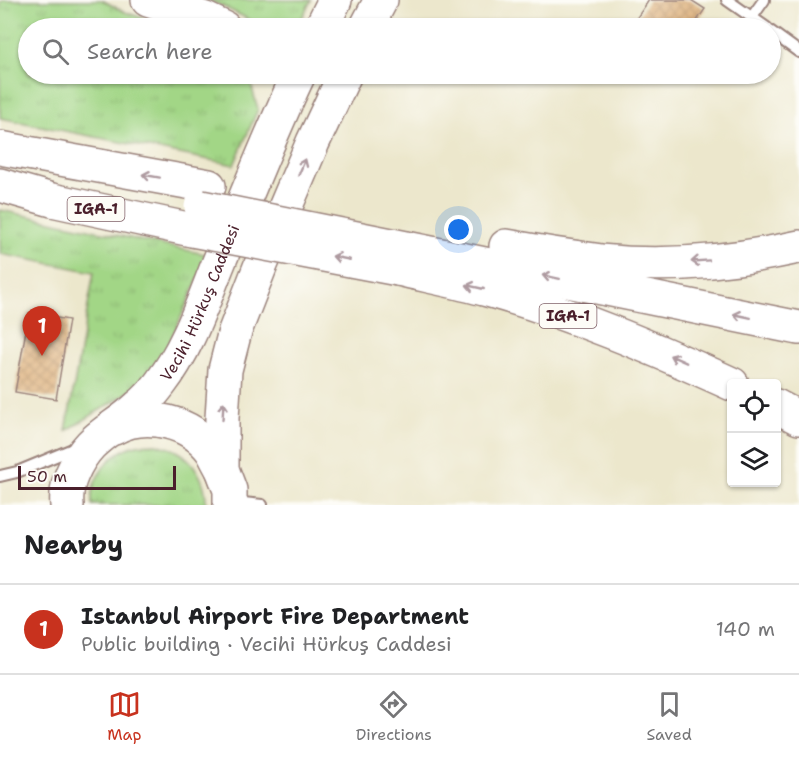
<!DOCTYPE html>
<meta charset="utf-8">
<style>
body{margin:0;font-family:"Shantell Sans",sans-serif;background:#f2f2f2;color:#202124}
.controls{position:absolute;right:18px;bottom:18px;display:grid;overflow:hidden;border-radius:6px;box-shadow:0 2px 4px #0004}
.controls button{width:54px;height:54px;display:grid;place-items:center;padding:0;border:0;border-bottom:2px solid #e0e0e0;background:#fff;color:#202124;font:30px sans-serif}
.scale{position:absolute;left:18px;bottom:15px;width:158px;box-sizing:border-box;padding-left:6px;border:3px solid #4a1f2b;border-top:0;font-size:16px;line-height:21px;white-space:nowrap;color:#4a1f2b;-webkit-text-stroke:4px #fdfcf7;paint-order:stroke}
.you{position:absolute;left:459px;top:230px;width:21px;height:21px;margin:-15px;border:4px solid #fff;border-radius:50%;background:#1a73e8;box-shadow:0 0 0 9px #1a73e833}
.badge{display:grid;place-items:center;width:39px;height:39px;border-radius:50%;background:#c8321e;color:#fff;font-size:20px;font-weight:700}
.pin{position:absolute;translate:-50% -50px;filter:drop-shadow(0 2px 3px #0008)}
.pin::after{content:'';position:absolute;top:32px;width:21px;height:18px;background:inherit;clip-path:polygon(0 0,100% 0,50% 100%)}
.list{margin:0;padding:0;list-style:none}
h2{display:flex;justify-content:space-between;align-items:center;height:78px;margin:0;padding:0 24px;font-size:26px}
h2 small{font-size:20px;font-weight:400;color:#757577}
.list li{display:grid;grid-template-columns:39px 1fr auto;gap:18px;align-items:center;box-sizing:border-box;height:90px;padding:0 24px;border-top:2px solid #e0e0e0}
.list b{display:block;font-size:22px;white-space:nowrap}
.list p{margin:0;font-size:20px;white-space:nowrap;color:#757577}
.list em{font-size:20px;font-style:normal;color:#757577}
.icon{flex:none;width:33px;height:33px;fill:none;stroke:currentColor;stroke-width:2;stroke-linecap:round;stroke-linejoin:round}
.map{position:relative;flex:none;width:799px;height:505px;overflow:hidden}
.search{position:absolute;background:#fff;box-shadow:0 2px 4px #0004;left:18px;right:18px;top:18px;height:66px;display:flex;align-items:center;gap:15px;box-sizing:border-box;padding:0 21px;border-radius:33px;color:#757577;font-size:22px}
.sheet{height:168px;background:#fff}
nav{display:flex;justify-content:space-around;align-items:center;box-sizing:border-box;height:84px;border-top:2px solid #e0e0e0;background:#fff;font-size:16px;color:#757577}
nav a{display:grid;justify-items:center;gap:3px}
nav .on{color:#c8321e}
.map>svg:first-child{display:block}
.grass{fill:url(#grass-tufts);stroke:#767a58;stroke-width:1.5}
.building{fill:url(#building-cross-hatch)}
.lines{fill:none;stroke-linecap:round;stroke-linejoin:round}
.service-casing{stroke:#9b837c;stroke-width:14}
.primary-casing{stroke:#9b837c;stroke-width:36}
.trunk-casing{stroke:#9b837c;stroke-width:36}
.motorway-casing{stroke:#9b837c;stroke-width:36}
.service{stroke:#fff;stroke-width:10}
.primary{stroke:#fff;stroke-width:33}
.trunk{stroke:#fff;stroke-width:33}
.motorway{stroke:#fff;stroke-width:33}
.trunk-bridge-casing{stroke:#9b837c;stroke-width:36;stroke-linecap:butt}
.motorway-bridge-casing{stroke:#9b837c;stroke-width:36;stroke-linecap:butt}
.trunk-bridge{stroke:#fff;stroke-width:33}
.motorway-bridge{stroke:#fff;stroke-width:33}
.oneway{stroke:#ae9aa0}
.labels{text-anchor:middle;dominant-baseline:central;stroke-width:4.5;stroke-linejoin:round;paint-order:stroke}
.shield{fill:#fdfcf7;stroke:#806168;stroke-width:1.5}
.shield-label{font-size:15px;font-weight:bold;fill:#4a1f2b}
.street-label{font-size:16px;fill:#4a1f2b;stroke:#fdfcf7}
</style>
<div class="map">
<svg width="799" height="505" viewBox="0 0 799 505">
<defs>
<pattern id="grass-tufts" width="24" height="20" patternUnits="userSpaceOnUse" patternTransform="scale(1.5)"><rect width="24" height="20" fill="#a2d686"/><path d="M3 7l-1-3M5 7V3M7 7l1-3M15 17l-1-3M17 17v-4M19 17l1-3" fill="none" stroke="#8db774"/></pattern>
<pattern id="building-cross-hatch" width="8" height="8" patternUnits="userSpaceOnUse" patternTransform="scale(1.5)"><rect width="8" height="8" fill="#dfb583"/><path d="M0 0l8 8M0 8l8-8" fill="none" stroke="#c19b71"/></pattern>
</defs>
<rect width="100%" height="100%" fill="#fdfcf7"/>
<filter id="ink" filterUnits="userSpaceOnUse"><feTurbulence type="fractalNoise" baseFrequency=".0167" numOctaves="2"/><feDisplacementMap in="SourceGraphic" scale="12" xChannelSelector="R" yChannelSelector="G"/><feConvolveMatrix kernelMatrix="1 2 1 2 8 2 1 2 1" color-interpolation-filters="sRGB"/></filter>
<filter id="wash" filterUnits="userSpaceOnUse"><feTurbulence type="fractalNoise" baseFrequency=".008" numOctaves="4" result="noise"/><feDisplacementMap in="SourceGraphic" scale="24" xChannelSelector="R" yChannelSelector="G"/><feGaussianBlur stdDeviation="1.35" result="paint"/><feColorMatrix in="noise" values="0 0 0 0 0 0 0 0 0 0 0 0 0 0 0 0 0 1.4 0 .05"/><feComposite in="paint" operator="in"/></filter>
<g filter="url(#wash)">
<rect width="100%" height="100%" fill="#ece7cc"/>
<!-- grass -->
<path class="grass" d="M6,0H102L125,12L173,28H28V74H248L258,109L234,165L0,118V2Z
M204,0H311L297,28H261L244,17L220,5Z
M0,210L209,255L167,348L136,388L66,431L94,272L0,254Z
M156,444C162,446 169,447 175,450C195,460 207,483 206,505H92C89,478 111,451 137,445C143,444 150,445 156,444Z"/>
<g id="blocks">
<!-- building -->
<path class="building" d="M649,0H691L705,9L692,28H650L636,19Z
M29,313L69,320L56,399L15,392Z"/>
</g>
</g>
<g filter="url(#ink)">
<use href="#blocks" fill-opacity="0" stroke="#9b837c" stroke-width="1.5"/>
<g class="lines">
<!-- service casing -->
<g class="service-casing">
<path id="service" d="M727,0L767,28
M752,17L764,0
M770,31L799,52
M0,476L17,472L75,448
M234,502L262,505"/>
</g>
<!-- primary casing -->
<g class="primary-casing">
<g id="primary">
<path d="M148,0L205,19L224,28"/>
<path d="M321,28L335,0"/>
<path d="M366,28L381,0"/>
<path d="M114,428C146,410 192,422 213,452C216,458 219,464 222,469"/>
<path id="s1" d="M67,505C66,495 68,483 72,474C88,436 111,432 138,407C146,401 154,392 160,384C188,348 202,304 219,262C245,199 270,135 299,74"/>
<path d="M230,505V490L222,469V418L225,370L235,331L260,267L313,142L345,74"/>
</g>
</g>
<!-- trunk casing -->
<g class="trunk-casing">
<path id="trunk" d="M0,148L209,186
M506,246C538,252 570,257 602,261C667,268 735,261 799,247
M406,248L799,328"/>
</g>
<!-- motorway casing -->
<g class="motorway-casing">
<path id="motorway" d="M0,185L52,200L192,230
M398,269C428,276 458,282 488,290C573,314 651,347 732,384
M776,406L799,418"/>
</g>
<!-- service -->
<use href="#service" class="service"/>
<!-- primary -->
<use href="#primary" class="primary"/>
<!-- trunk -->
<use href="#trunk" class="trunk"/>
<!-- motorway -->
<use href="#motorway" class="motorway"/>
<!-- trunk-bridge casing -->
<g class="trunk-bridge-casing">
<path id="trunk-bridge" d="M201,207L406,248"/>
</g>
<!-- motorway-bridge casing -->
<g class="motorway-bridge-casing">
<path id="motorway-bridge" d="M192,230L398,269"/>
</g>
<!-- trunk-bridge -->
<use href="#trunk-bridge" class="trunk-bridge"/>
<!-- motorway-bridge -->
<use href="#motorway-bridge" class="motorway-bridge"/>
</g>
<!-- one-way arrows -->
<defs><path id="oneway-shaft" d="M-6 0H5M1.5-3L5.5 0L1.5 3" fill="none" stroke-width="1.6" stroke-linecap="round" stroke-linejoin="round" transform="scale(1.5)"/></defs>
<g class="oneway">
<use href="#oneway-shaft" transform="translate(302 167) rotate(-67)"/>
<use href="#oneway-shaft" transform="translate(151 176) rotate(-170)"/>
<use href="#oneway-shaft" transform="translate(341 258) rotate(-169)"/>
<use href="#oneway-shaft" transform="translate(700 261) rotate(176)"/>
<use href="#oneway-shaft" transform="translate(551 277) rotate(-168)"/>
<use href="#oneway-shaft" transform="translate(475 287) rotate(-167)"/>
<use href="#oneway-shaft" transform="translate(742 316) rotate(-168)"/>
<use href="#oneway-shaft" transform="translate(678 359) rotate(-156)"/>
<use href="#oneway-shaft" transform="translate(223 411) rotate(-87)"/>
</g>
</g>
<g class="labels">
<!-- shield labels -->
<g class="shield">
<rect x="67.5" y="197" width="57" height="24" rx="4.5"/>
<rect x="539.5" y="304" width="57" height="24" rx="4.5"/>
</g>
<g class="shield-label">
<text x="96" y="209">IGA-1</text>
<text x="568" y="316">IGA-1</text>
</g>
<!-- street labels -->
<g class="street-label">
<text stroke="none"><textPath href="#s1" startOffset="250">Vecihi Hürkuş Caddesi</textPath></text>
</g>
</g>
</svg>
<div class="controls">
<button><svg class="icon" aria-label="locate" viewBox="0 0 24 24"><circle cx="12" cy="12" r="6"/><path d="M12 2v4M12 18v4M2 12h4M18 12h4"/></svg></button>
<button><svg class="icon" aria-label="layers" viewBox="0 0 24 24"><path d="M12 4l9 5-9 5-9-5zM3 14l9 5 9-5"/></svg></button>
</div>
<div class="scale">50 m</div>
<div class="you"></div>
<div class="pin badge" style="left:42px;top:356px">1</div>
<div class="search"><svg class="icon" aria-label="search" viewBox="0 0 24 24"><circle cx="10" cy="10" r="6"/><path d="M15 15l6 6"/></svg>Search here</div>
</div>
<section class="sheet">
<h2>Nearby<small></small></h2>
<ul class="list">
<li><span class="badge">1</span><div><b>Istanbul Airport Fire Department</b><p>Public building · Vecihi Hürkuş Caddesi</p></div><em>140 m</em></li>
</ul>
</section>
<nav>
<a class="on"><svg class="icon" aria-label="map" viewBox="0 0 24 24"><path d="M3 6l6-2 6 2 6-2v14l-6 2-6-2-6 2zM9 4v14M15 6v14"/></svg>Map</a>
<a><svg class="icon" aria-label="directions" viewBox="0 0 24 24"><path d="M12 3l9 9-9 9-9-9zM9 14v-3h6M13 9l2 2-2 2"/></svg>Directions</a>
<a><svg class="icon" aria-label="saved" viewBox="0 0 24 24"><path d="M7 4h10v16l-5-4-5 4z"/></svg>Saved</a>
</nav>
